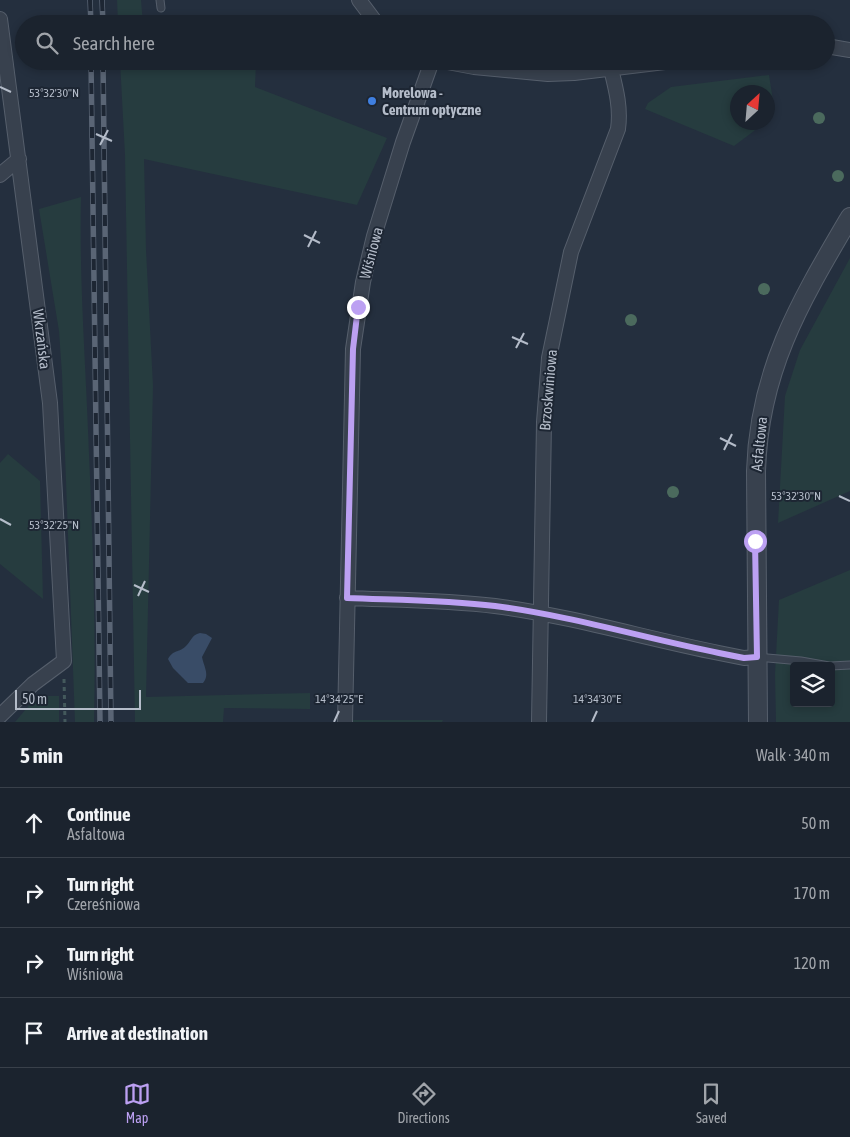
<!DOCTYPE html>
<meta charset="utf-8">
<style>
body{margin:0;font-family:"Asap Condensed",sans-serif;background:#282f3a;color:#f1f3f6}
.controls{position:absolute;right:15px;bottom:15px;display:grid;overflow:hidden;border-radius:5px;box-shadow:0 2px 8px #0003}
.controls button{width:45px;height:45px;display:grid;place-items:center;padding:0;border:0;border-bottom:1px solid #39404a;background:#1b232e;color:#f1f3f6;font:25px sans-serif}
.compass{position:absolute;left:730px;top:85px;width:45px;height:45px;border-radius:50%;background:#1b232e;box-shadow:0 2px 8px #0003;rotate:26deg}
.scale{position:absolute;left:15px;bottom:12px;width:126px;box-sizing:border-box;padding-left:5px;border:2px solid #b4bcc9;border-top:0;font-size:14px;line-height:18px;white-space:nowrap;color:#b4bcc9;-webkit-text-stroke:4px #1d2633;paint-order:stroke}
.stop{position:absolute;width:15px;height:15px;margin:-11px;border:4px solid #bca0f2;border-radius:50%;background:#fff}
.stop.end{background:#bca0f2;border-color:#fff;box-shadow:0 1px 5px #0008}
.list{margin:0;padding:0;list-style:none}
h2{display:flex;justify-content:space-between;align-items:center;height:65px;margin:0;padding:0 20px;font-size:21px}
h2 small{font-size:16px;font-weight:400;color:#a0a4aa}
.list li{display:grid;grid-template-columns:32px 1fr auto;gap:15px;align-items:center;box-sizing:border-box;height:70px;padding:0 20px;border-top:1px solid #39404a}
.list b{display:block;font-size:19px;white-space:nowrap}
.list p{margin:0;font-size:16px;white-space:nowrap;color:#a0a4aa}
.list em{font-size:16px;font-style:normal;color:#a0a4aa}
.icon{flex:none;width:28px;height:28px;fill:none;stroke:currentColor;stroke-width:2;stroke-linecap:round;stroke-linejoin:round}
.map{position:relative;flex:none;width:850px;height:722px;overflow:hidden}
.search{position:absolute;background:#1b232e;box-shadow:0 2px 8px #0003;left:15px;right:15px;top:15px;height:55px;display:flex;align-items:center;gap:12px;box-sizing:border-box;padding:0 18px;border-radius:28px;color:#a0a4aa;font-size:19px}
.sheet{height:345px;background:#1b232e}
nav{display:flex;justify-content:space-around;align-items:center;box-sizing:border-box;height:70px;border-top:1px solid #39404a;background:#1b232e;font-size:14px;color:#a0a4aa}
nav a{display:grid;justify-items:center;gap:2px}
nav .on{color:#bca0f2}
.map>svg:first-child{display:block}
.green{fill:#263c3f;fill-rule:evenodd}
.water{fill:#394c67}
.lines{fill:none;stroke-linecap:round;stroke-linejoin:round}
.service-casing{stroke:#565f6c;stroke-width:9}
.minor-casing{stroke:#565f6c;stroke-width:16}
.tertiary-casing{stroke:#565f6c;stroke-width:20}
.path{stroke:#44595c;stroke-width:3;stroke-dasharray:4 4;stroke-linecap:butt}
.service{stroke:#38414e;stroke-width:7}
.minor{stroke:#38414e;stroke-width:14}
.tertiary{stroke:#38414e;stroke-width:18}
.rail-casing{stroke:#5a6575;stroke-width:5.5}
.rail{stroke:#1d2633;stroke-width:4;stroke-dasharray:11;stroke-linecap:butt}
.tree{fill:#4b6a5d}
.route{stroke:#bca0f2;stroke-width:6}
.ticks{fill:none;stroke:#b4bcc9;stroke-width:2}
.shop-dot{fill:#3f7fe0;stroke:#1d2633;stroke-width:2}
.labels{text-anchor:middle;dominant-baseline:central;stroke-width:4;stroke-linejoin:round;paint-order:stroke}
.poi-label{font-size:15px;font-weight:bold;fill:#b4bcc9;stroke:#1d2633;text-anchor:start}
.street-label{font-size:15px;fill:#b4bcc9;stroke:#1d2633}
.ticks-label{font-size:12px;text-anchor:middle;fill:#b4bcc9;stroke:#1d2633;stroke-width:4;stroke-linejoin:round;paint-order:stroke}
</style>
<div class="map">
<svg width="850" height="722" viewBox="0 0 850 722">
<rect width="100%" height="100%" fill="#242f3e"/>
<!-- green -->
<path class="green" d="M117,0H141L143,24H118Z
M120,61H146L147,68V61H256L255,87L387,138L357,205L144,159L146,250L153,386L146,697L310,693V709L224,708L223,722H135L125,155Z
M769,75L774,107L768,115V92H738V122L761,123L754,131L734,146L645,109L648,103L671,87Z
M81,197C79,282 86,368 89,454C93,543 96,633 94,722H75L62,374L59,331L39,209Z
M850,258V491L778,523L785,396L800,350Z
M8,454L40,481L43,599L0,564V463Z
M850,570V722H776L775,674L779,600ZM794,666H831V703H794Z
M37,696H59V722H15Z
M351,720H443L442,722H351Z"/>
<!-- water -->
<path class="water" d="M200,633L206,634L212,638L202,657C204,667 210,675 203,683H188L173,668L168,659C174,649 178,653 185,647C191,642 191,635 200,633Z"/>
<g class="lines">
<!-- service casing -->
<g class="service-casing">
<path id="service" d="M160,0L161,8
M757,657L801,661L829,666
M831,666L850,665"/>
</g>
<!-- minor casing -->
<g class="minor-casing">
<path id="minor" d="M359,0L377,24
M0,19L50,403L64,661L33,684L0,716
M826,46L850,50
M442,61L474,67L548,74L574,73L673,61
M0,175L19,159
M347,598C397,600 446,600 495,606C571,616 644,638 719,653L744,658L757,657
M345,722L353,349L363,282L374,236L403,142L432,61
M539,722L544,422L549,358L571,252L618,129C621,108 616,89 611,69"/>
</g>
<!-- tertiary casing -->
<g class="tertiary-casing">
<path id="tertiary" d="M758,722L756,471C759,370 800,302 850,217"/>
</g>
<!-- path -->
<path class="path" d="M64,679L65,722"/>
<!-- service -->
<use href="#service" class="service"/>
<!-- minor -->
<use href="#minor" class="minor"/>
<!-- tertiary -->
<use href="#tertiary" class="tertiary"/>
<!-- rail casing -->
<g class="rail-casing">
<path id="rail" d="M90,0L91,24
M102,0L103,24
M91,61L100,722
M103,61L111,722"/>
</g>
<!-- rail -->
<use href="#rail" class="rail"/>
</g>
<!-- trees -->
<g class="tree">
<circle cx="819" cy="118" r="6"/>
<circle cx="838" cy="176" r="6"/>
<circle cx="764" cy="289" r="6"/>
<circle cx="631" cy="320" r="6"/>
<circle cx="673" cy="492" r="6"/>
</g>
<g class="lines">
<!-- route -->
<path class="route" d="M358,307L353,349L347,598C397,600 446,600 495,606C571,616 644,638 719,653L744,658L757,657L755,541"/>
</g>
<!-- ticks -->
<path class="ticks" d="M0,87L11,92M96,134L112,141M100,145L108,130M304,235L320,243M308,247L316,231M512,337L528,344M516,348L524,333M720,438L736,446M724,450L732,434M839,496L850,501M0,519L11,525M134,585L149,592M138,596L145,581M334,722L339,711M592,722L597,711"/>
<!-- markers -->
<circle class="shop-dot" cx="372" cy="101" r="5"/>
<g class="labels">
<!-- poi labels -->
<g class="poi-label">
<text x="382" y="92">Morelowa -<tspan x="382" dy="17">Centrum optyczne</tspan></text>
</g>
<!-- street labels -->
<g class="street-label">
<text transform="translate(371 253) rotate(-75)">Wiśniowa</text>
<text transform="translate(42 339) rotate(83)">Wkrzańska</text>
<text transform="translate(548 390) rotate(-85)">Brzoskwiniowa</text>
<text transform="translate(759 444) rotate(-84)">Asfaltowa</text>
</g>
</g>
<g class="ticks-label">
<text x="54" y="97">53°32'30"N</text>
<text x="796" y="500">53°32'30"N</text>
<text x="54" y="529">53°32'25"N</text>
<text x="339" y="703">14°34'25"E</text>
<text x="597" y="703">14°34'30"E</text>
</g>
</svg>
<div class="controls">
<button><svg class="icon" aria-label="layers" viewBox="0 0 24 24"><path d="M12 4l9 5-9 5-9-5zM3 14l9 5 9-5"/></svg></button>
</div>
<svg class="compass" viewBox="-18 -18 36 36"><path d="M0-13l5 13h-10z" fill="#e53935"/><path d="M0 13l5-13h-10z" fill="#a0a4aa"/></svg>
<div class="scale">50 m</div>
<div class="stop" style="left:755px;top:541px"></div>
<div class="stop end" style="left:358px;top:307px"></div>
<div class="search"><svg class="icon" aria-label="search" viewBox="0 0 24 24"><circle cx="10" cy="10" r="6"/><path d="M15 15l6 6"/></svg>Search here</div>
</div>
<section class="sheet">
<h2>5 min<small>Walk · 340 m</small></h2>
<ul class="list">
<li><svg class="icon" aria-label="ahead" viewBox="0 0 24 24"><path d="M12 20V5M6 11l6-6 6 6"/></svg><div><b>Continue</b><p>Asfaltowa</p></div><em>50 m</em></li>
<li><svg class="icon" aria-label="right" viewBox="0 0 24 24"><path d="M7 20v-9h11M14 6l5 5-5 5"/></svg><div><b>Turn right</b><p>Czereśniowa</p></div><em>170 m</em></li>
<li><svg class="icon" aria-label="right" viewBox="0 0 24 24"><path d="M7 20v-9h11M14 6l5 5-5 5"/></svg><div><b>Turn right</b><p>Wiśniowa</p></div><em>120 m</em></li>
<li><svg class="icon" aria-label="arrive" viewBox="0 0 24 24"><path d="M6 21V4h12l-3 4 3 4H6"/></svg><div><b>Arrive at destination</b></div></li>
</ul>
</section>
<nav>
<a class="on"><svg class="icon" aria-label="map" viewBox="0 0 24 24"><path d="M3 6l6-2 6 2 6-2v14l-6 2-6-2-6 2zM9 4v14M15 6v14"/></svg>Map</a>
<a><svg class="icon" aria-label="directions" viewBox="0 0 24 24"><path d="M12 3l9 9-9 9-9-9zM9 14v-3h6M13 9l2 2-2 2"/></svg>Directions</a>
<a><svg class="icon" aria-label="saved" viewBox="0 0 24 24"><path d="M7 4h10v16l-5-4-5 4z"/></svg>Saved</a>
</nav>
